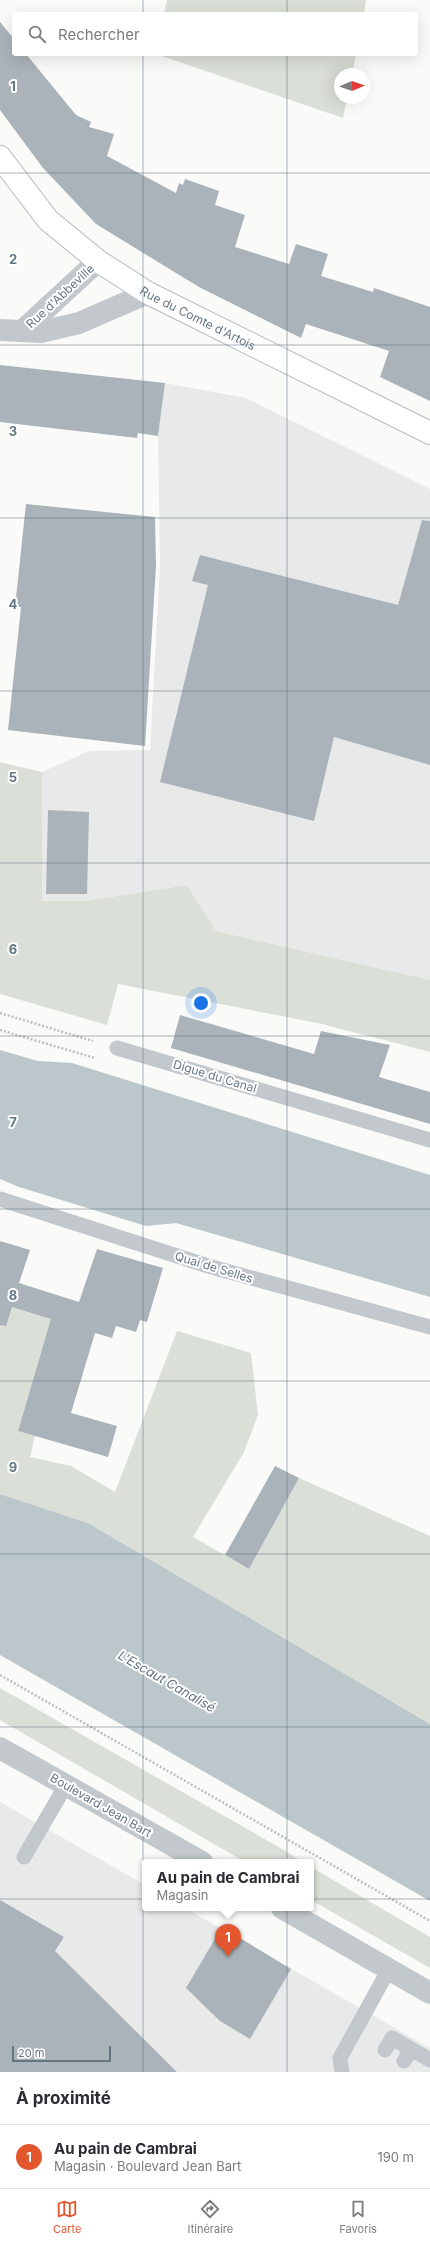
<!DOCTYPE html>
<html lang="fr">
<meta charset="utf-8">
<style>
body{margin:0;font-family:Inter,sans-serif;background:#f7f7f7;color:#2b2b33}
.compass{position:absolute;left:334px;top:68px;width:36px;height:36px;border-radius:50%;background:#fff;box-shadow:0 4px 16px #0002;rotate:88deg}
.scale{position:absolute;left:12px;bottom:10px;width:99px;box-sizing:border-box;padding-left:4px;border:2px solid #657683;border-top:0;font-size:11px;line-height:14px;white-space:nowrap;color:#657683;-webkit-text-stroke:3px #fff;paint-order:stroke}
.you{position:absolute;left:201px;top:1003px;width:14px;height:14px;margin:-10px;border:3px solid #fff;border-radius:50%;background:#1a73e8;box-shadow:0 0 0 6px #1a73e833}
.badge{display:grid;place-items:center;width:26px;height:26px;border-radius:50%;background:#e4572e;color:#fff;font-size:13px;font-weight:700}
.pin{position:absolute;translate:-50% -33px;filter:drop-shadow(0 1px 2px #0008)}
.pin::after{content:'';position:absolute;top:21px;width:14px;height:12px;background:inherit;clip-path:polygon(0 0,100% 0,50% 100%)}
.popup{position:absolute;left:142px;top:1859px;width:172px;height:52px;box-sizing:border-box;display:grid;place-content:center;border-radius:4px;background:#fff;filter:drop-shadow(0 1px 3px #0005);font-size:13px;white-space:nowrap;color:#7c7c81}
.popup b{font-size:15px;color:#2b2b33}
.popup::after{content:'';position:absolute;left:50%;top:100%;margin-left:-8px;border:8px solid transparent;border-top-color:#fff}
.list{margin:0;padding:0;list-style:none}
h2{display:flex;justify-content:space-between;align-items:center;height:52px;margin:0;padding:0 16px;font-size:17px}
h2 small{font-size:13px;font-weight:400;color:#7c7c81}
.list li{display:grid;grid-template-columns:26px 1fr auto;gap:12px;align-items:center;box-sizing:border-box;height:64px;padding:0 16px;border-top:1px solid #e1e1e2}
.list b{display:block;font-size:15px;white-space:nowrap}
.list p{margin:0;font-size:13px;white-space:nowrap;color:#7c7c81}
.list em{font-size:13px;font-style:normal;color:#7c7c81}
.icon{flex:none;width:22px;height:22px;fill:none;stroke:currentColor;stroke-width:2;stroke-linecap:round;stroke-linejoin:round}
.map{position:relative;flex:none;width:430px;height:2072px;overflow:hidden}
.search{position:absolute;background:#fff;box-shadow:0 4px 16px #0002;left:12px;right:12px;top:12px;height:44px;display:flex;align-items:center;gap:10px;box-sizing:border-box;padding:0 14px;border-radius:4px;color:#7c7c81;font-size:15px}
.sheet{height:116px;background:#fff}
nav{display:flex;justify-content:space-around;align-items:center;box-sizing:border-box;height:56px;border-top:1px solid #e1e1e2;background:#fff;font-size:11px;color:#7c7c81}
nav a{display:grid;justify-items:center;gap:2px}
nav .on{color:#e4572e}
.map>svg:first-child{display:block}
.built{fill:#e8e9e9}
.green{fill:#dadfd7}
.water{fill:#bbc7cb}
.building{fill:#aab3b9}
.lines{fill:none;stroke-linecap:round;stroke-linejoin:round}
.secondary-casing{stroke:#b3babf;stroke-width:24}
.path{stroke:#bbbfc2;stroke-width:2.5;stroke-dasharray:2 2;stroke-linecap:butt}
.service{stroke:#c3c8cc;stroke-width:15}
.minor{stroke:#c3c8cc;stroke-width:22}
.secondary{stroke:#fff;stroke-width:22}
.grid{fill:none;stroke:#657683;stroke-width:1;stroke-opacity:0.55}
.labels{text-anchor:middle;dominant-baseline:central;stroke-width:4;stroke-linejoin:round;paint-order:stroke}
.street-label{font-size:12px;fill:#657683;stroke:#fff}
.water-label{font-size:13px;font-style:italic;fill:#60757c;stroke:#fff}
.grid-label{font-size:13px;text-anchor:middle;font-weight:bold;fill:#657683;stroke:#fff;stroke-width:4;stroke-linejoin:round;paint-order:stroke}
</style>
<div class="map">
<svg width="430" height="2072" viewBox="0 0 430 2072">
<rect width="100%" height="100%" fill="#fafaf8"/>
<!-- built -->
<path class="built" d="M165,383L246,398L430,489V980L216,931L187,885L86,901H42V772L89,751L150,750L160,564L158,436Z
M0,1802L145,1885V1908H185L430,2048V2072H0Z"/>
<!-- green -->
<path class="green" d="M167,0H366L364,14H164Z
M156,54H356L352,74H340V98H347L343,118Z
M0,762L42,772V901H86L187,885L216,931L430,980V1052L322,1024L118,984L107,1025L0,994Z
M0,1303L71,1325L41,1354L18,1431L35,1436L30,1457L71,1466L115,1492L177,1331L251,1353L258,1415L244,1452L193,1537L249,1569L299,1478L430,1536V1724L88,1523L0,1494Z
M0,1688L277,1846L303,1862H245L0,1720Z
M311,1867L430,1937V1968L311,1900Z"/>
<!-- water -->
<path class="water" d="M0,1050L38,1061L72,1063L430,1175V1297L176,1223L146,1226L19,1187L0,1179Z
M0,1494L88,1523L430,1724V1901L0,1655Z"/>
<!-- building -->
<path class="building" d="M0,22L14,39V54H26L76,115L91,122L89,127L114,134L107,156L176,193L179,183L183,185L185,179L219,191L215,205L245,215L235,247L289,264L296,244L328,254L321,276L373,292L374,288L430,307V401L380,377L389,351L306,324L301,338L199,287L96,224L43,168L0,110Z
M0,365L165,383L158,436L138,433L137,438L0,422Z
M26,504L155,517L156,566L145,746L8,730L21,607H15Z
M422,520L430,521V765L334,737L314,821L160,782L208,585L192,581L200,555L398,605Z
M48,810L89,812L87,894H46Z
M180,1015L314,1054L321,1031L390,1045L379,1077L430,1092V1124L171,1048Z
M0,1241L30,1250L19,1283L79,1302L97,1249L163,1268L147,1322L140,1320L136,1332L116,1326L112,1338L95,1333L71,1413L117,1426L108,1457L18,1431L51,1319L12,1307L6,1326L0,1325Z
M275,1466L299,1478L249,1569L225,1555Z
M0,1900L64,1937L55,1951L177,2072H0Z
M222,1927L291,1969L250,2039L220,2021L186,1988Z"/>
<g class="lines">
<!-- secondary casing -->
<g class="secondary-casing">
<g id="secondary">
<path id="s1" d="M0,157L48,220L98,261L148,293L430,433"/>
</g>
</g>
<!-- path -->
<path class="path" d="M0,1013L93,1041
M0,1030L95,1058
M0,1675L430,1921"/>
<!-- service -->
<path class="service" d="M117,1048L430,1140
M0,1199L208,1266L430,1327
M24,1857L66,1785
M385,2050L392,2038L430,2060
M404,2061L411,2049
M342,2072L340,2058L389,1969"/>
<!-- minor -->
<path class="minor" d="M0,330L41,332L79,323L148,293
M22,331L98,261
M0,1748L202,1862
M282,1908L430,1993"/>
<!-- secondary -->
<use href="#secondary" class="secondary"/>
</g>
<!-- grid -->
<path class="grid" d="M143,0V14M287,0V14M143,54V2072M287,54V2072M0,173H430M0,345H430M0,518H430M0,691H430M0,863H430M0,1036H430M0,1209H430M0,1381H430M0,1554H430M0,1727H430M0,1899H430"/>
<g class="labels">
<!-- street labels -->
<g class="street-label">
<text transform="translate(60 296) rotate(-43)">Rue d'Abbeville</text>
<text stroke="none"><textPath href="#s1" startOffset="259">Rue du Comte d'Artois</textPath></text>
<text transform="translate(215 1076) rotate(17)">Digue du Canal</text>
<text transform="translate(214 1267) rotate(17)">Quai de Selles</text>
<text transform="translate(101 1805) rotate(30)">Boulevard Jean Bart</text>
</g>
<!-- water labels -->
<g class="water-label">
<text transform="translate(167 1681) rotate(30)">L'Escaut Canalisé</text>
</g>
</g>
<g class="grid-label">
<text x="13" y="91">1</text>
<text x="13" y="264">2</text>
<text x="13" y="436">3</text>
<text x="13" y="609">4</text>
<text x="13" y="782">5</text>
<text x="13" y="954">6</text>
<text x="13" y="1127">7</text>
<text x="13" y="1300">8</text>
<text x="13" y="1472">9</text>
</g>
</svg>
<svg class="compass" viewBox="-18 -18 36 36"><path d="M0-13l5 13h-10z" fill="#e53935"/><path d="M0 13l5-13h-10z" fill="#7c7c81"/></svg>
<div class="scale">20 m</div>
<div class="you"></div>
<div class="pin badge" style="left:228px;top:1957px">1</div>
<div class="popup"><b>Au pain de Cambrai</b>Magasin</div>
<div class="search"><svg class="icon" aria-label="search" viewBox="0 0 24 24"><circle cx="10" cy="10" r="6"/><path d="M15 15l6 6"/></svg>Rechercher</div>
</div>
<section class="sheet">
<h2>À proximité<small></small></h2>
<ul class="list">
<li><span class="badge">1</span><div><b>Au pain de Cambrai</b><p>Magasin · Boulevard Jean Bart</p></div><em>190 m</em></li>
</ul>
</section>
<nav>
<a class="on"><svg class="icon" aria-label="map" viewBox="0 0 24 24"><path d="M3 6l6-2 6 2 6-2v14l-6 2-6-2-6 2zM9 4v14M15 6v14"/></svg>Carte</a>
<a><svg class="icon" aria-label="directions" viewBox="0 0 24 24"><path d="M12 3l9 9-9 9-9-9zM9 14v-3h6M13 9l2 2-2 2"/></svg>Itinéraire</a>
<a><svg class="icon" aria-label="saved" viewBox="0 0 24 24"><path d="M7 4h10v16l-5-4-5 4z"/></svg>Favoris</a>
</nav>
